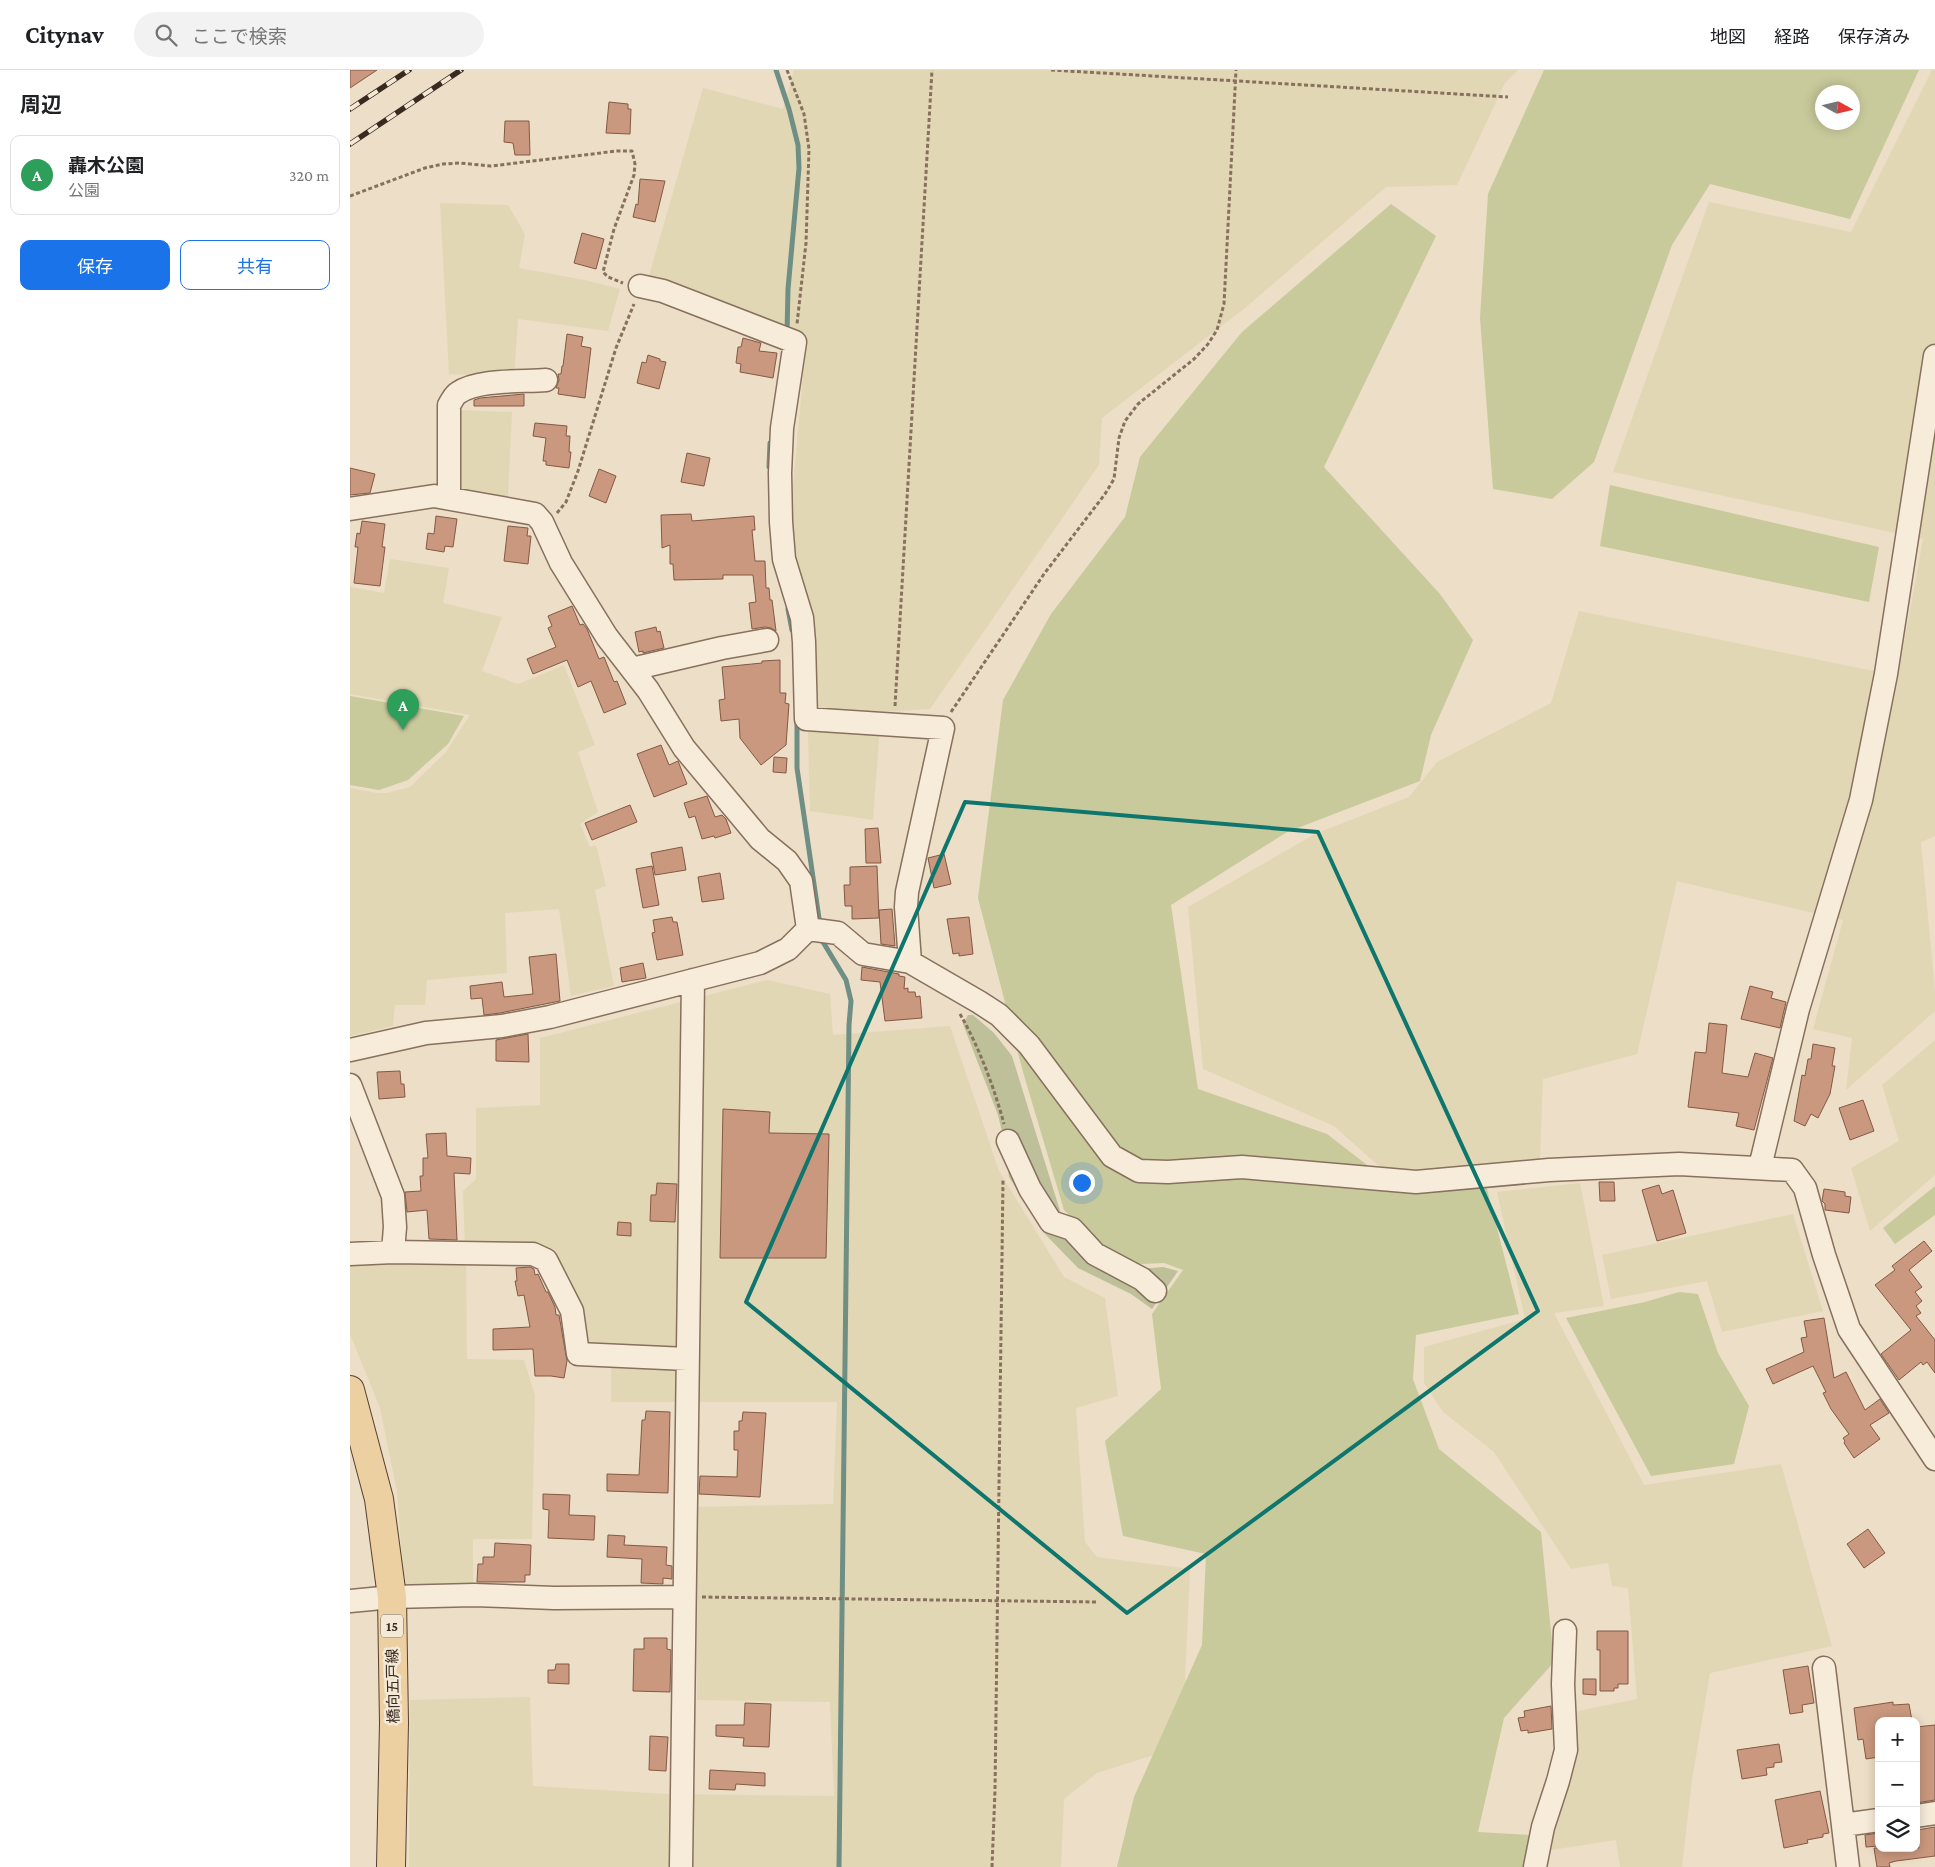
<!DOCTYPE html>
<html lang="ja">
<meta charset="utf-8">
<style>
body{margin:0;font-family:"Crimson Pro","Noto Sans JP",serif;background:#f2f2f2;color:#202124}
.controls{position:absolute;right:15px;bottom:15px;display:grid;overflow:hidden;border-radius:10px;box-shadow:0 2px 12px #0003}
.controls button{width:45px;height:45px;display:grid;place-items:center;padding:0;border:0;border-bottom:1px solid #e0e0e0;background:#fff;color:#202124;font:25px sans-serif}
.compass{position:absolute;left:1465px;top:15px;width:45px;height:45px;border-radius:50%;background:#fff;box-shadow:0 2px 12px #0003;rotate:98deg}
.you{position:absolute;left:731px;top:1112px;width:18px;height:18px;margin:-12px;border:4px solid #fff;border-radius:50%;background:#1a73e8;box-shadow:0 0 0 8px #1a73e833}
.badge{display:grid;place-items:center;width:32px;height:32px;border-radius:50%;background:#1a73e8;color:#fff;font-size:16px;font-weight:700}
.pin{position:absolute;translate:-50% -41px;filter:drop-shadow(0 1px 2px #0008)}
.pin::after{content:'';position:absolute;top:26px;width:18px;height:15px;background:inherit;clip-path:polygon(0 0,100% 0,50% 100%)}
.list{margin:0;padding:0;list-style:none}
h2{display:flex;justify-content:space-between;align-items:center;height:65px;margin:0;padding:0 20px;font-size:21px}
h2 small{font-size:16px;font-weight:400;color:#757577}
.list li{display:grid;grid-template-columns:32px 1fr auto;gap:15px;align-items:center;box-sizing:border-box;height:80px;margin:0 10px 10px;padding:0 10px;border:1px solid #e0e0e0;border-radius:10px}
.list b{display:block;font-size:19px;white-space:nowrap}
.list p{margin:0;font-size:16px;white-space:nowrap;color:#757577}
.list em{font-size:16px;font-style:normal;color:#757577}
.actions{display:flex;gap:10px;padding:15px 20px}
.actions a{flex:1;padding:11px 0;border:1px solid #1a73e8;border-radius:10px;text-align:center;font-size:18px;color:#1a73e8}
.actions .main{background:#1a73e8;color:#fff}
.icon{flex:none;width:28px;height:28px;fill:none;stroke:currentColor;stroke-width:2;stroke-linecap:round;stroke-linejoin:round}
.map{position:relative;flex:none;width:1585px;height:1797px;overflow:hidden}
header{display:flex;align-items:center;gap:30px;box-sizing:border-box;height:70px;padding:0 25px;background:#fff;border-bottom:1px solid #e0e0e0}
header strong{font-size:24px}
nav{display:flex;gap:28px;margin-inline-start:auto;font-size:18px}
.search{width:350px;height:45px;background:#f2f2f2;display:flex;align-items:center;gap:12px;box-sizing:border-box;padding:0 18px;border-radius:28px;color:#757577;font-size:19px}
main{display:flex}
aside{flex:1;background:#fff}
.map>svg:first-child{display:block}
.farmland{fill:#e2d7b4}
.green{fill:#c8ca9b;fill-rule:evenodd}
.cemetery{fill:#bec099}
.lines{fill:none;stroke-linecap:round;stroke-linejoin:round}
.stream{stroke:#6f8e84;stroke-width:5}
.building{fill:#c9987e;stroke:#855944}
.minor-casing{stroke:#87705d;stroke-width:25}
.major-casing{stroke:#553f31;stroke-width:30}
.path{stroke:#87705d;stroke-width:3;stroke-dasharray:4 2.5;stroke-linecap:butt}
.minor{stroke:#f7ecda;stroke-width:22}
.major{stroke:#edd0a1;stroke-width:28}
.rail-casing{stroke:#382a20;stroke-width:5.5}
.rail{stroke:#f4e9d6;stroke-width:4;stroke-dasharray:11;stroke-linecap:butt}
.marked{fill:none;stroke:#0f766e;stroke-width:4;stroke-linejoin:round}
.labels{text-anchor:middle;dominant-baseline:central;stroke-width:5;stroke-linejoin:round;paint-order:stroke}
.shield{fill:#f4e9d6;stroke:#706357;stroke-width:1}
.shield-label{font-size:14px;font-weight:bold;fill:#382a20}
.street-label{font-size:15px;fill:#382a20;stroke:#f4e9d6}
</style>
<header>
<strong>Citynav</strong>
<div class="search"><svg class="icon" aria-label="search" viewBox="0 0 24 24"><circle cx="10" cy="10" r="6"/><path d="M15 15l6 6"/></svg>ここで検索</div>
<nav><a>地図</a><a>経路</a><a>保存済み</a></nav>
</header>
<main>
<aside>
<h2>周辺<small></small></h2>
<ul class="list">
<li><span class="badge" style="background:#2e9e5b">A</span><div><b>轟木公園</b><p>公園</p></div><em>320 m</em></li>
</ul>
<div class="actions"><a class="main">保存</a><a>共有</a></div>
</aside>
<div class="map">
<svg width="1585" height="1797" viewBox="0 0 1585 1797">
<rect width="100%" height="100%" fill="#ecdec7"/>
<!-- farmland -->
<path class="farmland" d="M444,0H1168L1155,13L1107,115L1036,117L895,238L752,348L749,395L580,639L531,642L523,750L460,741L455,547L440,450L456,272L298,209L353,18L433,39Z
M1582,0H1585V766L1571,772L1585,921V941L1496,1020L1502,968L1463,959L1493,850L1327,811L1287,984L1193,1009L1190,1089L1109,1100L1031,1098L984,1056L853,999L838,837L965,764L1059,727L1087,692L1201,633L1229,541L1548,606L1573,469L1263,402L1359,132L1501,162Z
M90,133L158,135L175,164L169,198L235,210L270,219L258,261L168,249L164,307L99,304Z
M106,340L162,342L158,427L105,421Z
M40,489L99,498L93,533L152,547L132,601L168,614L214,595L245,675L228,682L248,742L230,754L240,777L246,775L256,816L245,820L264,916L221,926L209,839L155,843L157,903L77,910L75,935H45L43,956L0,966V718L27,723H37L60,717L96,682L120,645L0,624V517L34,523Z
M417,910L480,924L483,965L600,956L649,1101L714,1207L755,1228L768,1326L726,1338L735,1472L747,1487L840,1499L832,1676L747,1703L714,1729L711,1797H59L60,1630L180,1627L183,1716L317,1724L484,1726L480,1632L347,1630V1437L483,1434L487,1332H261V1276L235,1275L205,1186L115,1177L113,1121L126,1109V1038L190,1035V968Z
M1585,970V1105L1520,1161L1501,1098L1549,1071L1532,1015Z
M1230,1113L1254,1236L1204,1243L1294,1415L1431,1394L1482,1576L1360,1603L1342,1710L1332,1797H1270L1266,1770L1201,1780L1202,1763L1223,1642L1287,1629L1278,1518L1262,1516L1258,1493L1221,1499L1144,1382L1093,1342L1074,1313V1277L1175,1249L1147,1122Z
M1443,1144L1473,1241L1372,1262L1357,1211L1261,1229L1252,1185Z
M0,1189L116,1191L117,1289L174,1290L185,1325L182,1469H123V1514L54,1517L47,1422L30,1338L0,1264Z"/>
<!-- green -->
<path class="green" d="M1194,0H1569L1500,149L1360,114L1322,175L1244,392L1202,429L1143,419L1130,248L1138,124ZM1502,22V52H1472V22Z
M1041,134L1086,166L974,397L1090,524L1123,570L1081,665L1070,711L937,762L821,835L848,1019L977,1064L1052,1122L1136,1115L1169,1244L1066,1265L1063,1309L1089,1379L1191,1462L1204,1592L1154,1648L1128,1762L1179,1765L1175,1797H767L784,1727L852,1575L856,1484L773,1466L755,1371L811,1319L802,1244L833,1200L814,1193L791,1194L759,1185L714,1140L673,1002L628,828L653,630L701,544L775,447L790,387L892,262Z
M1260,415L1529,477L1519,532L1250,476Z
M0,626L114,646L98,674L58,710L29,720L0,715Z
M1585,1116V1145L1545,1174L1533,1158Z
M1329,1222L1348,1224L1368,1283L1399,1336L1384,1394L1301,1406L1216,1248L1295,1232Z"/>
<!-- cemetery -->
<path class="cemetery" d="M618,945H623L644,963L662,986L711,1144L741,1174L791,1199L813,1197L828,1201L802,1239L781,1224L728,1198L694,1163L659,1107L654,1070L648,1045L613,954Z"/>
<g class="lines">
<!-- stream -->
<path class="stream" d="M426,0L439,39L448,75L449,98L438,219L437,263
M419,397L420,373
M438,539L442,560
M447,650V698L470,855
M472,866L473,872L496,910L501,931L499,955L489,1797"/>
</g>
<!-- building -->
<path class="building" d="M0,0H27L0,18Z
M259,32L278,34V39H281L280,64L256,63Z
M155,51H179L180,85H165L163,73L154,72Z
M290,109L315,111L305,152L283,147L286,134L288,135Z
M232,163L254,169L246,199L224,193Z
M217,264L233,267L231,276L241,278L235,328L208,324L209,318H206L209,310L208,304H211L212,296H213Z
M393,268L411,273L409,281L427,283L423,308L390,302L391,294L386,293L388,277H391Z
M298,285L310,289V291L316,292L309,319L287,313L292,292L296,293Z
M174,324V336H124V330L130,328Z
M185,353L217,356L216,366H220L219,382H221L219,398L196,395V391H193L196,368L183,366Z
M337,383L360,388L354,416L331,412Z
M0,398L25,404L20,423L0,425Z
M249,399L266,406L256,433L239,426Z
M341,444L342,451L404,446L405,460H402L405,491H415L416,518H419L420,530H422L426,561L421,558L415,557L402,559L399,533L406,532L403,505H373V509L324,510L323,494H320V475L312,478L311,445Z
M86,446L107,449L103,477L95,476L94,482L76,479L78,463L84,464Z
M12,451L35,454L32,477H35L30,516L4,513L8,477H5L7,463L10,464Z
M158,456L178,458L177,466H181L178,494L154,491Z
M222,536L230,555L233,554L237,559L249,589L254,587L264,612L267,611L276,634L254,643L241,611L228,617L217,590L183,604L177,589L206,577L198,558L202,556L198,546Z
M306,557L307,562L310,561L314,578L293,583V581L289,582L285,562Z
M430,590V623H436L435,633L439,634L436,675L411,695L390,668L389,649L371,651L369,630L375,629L372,597L412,593V591Z
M311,675L319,695L328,691L337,714L304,727L287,684Z
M424,687L437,688L436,703L423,702Z
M357,726L365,747L372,745L376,749L381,763L365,768L364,766L352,769L345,746L339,748L334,733Z
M280,735L287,752L242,770L235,753Z
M528,758L531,793H516L515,759Z
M332,777L336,800L305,805L301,783Z
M594,784L601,814L584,818L578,788Z
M302,796L309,835L293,838L286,799Z
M527,796L529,848L502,849V836H495L494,815H500V797Z
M370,803L374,829L352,832L348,807Z
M542,839L545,876L531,874L529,840Z
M322,847L323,852H327L333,885L307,890L302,863L305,862L303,850Z
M619,847L623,884L609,886V883L603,884L597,849Z
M206,884L210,931L150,943L134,945L132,928L121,929L120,916L152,912L154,927L183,924L179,887Z
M293,893L296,908L272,912L270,898Z
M512,897L549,904V906L555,907L554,919L558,918V922H565L566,927L570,926L572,948L535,951L530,912L511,910Z
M1400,916L1423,922L1421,928L1436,932L1430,958L1391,949Z
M1359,953L1377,955L1372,1003L1398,1007L1405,983L1423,988L1404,1060L1386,1056L1389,1043L1338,1037L1345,982L1356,983Z
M178,964L179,992L146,991V970Z
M1463,974L1485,978L1482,996H1485L1480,1024L1468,1048L1461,1044L1455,1056L1444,1051L1452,1005L1455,1006L1458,989H1461Z
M50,1001L51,1014H54L55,1027L29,1029L27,1002Z
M1513,1030L1524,1061L1500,1070L1489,1038Z
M373,1039L420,1042L419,1063L479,1064L476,1188H370Z
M96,1063L97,1086L121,1088L120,1104L104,1103L107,1170L79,1169L77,1140L57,1142L55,1122L71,1121L70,1106H73V1088H78L76,1064Z
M1249,1112H1264L1265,1131H1250Z
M307,1113L327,1114L325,1152L300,1151L301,1125H306Z
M1309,1115L1312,1124L1323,1120L1336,1163L1307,1171L1292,1120Z
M1474,1119L1495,1122V1126L1501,1127L1499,1143L1475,1140V1134L1472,1131Z
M268,1152L281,1153V1166L267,1165Z
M1574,1171L1582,1181L1559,1200L1572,1217L1565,1222L1572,1231L1566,1236L1571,1243L1566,1246L1585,1270V1303L1577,1292L1573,1295L1571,1292L1549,1310L1531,1284L1561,1260L1525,1215L1545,1200L1542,1196Z
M180,1197L184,1199L185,1205L188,1204L196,1222H198L205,1237L206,1245H209L217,1291L214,1308L201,1306H185L183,1279L143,1280V1259L180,1257L174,1225L168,1226L165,1211H167L166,1198Z
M1474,1248L1484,1308L1496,1302L1515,1340L1530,1329L1539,1343L1520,1355L1530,1369L1504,1388L1494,1373L1495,1371L1493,1368L1499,1364L1481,1339L1473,1323L1476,1322L1463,1296L1423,1314L1416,1299L1454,1282L1451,1268L1457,1267L1454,1251Z
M296,1341L320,1342L318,1423L257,1421V1404L289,1405L292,1350H295Z
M393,1342L416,1343L410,1427L349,1424L350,1406L387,1407L388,1380H384V1361H389V1351H392Z
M193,1424L220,1425L219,1445L245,1446L244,1470L198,1468L199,1440L193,1439Z
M1518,1459L1535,1483L1514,1498L1497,1474Z
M258,1465L275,1466L274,1475L317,1477L316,1495L322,1496V1509L313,1508V1514L291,1513L292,1489L257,1487Z
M145,1473L181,1475L180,1505H175V1512H127L128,1494H133V1487H144Z
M1247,1561H1278V1614H1268V1618H1264V1621H1250V1580H1247Z
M294,1568H317V1579L321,1580L320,1622L283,1621L284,1579H294Z
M206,1594H219V1614L198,1613V1600H205Z
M1458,1596L1464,1633L1452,1635L1453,1642L1440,1644L1433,1600Z
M1233,1609H1246V1625L1233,1624Z
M1543,1632V1635L1559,1634L1562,1651H1529V1687L1516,1689L1513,1669L1508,1670L1504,1638Z
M395,1633L421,1634L419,1677L393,1676L394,1668L366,1666V1655H394Z
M1201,1636L1202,1659L1178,1663V1660L1171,1661L1168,1648L1175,1647L1174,1641Z
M1585,1655V1730L1566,1733V1657Z
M300,1666L318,1667L316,1701L299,1700Z
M1429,1674L1432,1692L1424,1693V1697L1416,1698L1417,1705L1392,1709L1387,1680Z
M360,1700L415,1703V1716L386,1714L385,1720L359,1719Z
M1470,1721L1479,1763L1473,1764V1767L1457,1770L1458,1773L1434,1778L1425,1730Z
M1585,1757V1786L1546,1791L1539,1793L1540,1797H1527L1524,1778H1569L1567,1760Z
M1529,1763V1776L1516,1777L1515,1765Z"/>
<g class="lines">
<!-- minor casing -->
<g class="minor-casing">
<path id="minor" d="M290,216L313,221L445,272L432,358L430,403L431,452L434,489L452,548L454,572L456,649L593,658L557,822L556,837L560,892
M99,428V335C102,331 104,325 108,323C128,309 172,312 196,310
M0,439L84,426L185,444L192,452L211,493L257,567L298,620L334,678L410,769L437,791L451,811L458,859
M282,599L372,578L417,570
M458,859L488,863L513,884L560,892L629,932L649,945L679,975L762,1086L789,1101L818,1102L892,1097L1066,1112L1199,1100L1329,1094L1442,1100L1455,1118L1474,1185L1499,1259L1585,1389
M0,980L76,963L152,956L200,947L410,893L438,879L458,859
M0,1015L43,1126L45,1157L43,1182
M658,1071L680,1119L701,1152L722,1159L745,1184L792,1209L805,1221
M1410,1097L1448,939L1511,730L1536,604L1585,286
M0,1184L43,1182L183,1184L196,1190L222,1241L228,1284L337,1289
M0,1531L42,1527L124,1525L204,1528L334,1527
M1474,1598L1498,1797
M1566,1746L1585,1743
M1493,1755L1529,1750
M331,1797L343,910
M1185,1797L1193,1757L1208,1711L1216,1680L1213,1614L1215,1561"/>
</g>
<!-- major casing -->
<g class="major-casing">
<path id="major" d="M0,1320L29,1429L42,1527L44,1653L41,1797"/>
</g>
<!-- path -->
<path class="path" d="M437,0L454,44L459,79L456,173L447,254
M701,0L1158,27
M0,126L75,98L93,94L109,93L141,96L267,81H282L285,94L284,105L264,159L253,202L258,207L273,213
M207,443L216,432L228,401L266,278L284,234
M545,636L582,0
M601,642L694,504L755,424L764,409L769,368L775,351L788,334L844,289L858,274L867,260L874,234L886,0
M610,944C629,977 644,1017 654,1054
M352,1527L747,1532
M642,1797L645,1720L653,1110"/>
<!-- minor -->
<use href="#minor" class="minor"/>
<!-- major -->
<use href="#major" class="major"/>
<!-- rail casing -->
<g class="rail-casing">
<path id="rail" d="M0,39L59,0
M0,74L111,0"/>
</g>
<!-- rail -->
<use href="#rail" class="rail"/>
</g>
<!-- marked area -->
<path class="marked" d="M615,732L968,762L1188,1241L777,1543L396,1232Z"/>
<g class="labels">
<!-- shield labels -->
<rect class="shield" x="31" y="1544.5" width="22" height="23" rx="4"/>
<g class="shield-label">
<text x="42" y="1556">15</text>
</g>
<!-- street labels -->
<g class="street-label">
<text transform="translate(43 1616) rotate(-91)">橋向五戸線</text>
</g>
</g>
</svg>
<div class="controls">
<button>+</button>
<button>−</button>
<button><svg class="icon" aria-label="layers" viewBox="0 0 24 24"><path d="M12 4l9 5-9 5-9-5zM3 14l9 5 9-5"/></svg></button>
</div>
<svg class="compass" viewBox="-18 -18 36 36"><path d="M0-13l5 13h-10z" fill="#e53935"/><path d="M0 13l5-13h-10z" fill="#757577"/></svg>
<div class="you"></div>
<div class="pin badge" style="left:53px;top:660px;background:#2e9e5b">A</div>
</div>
</main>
